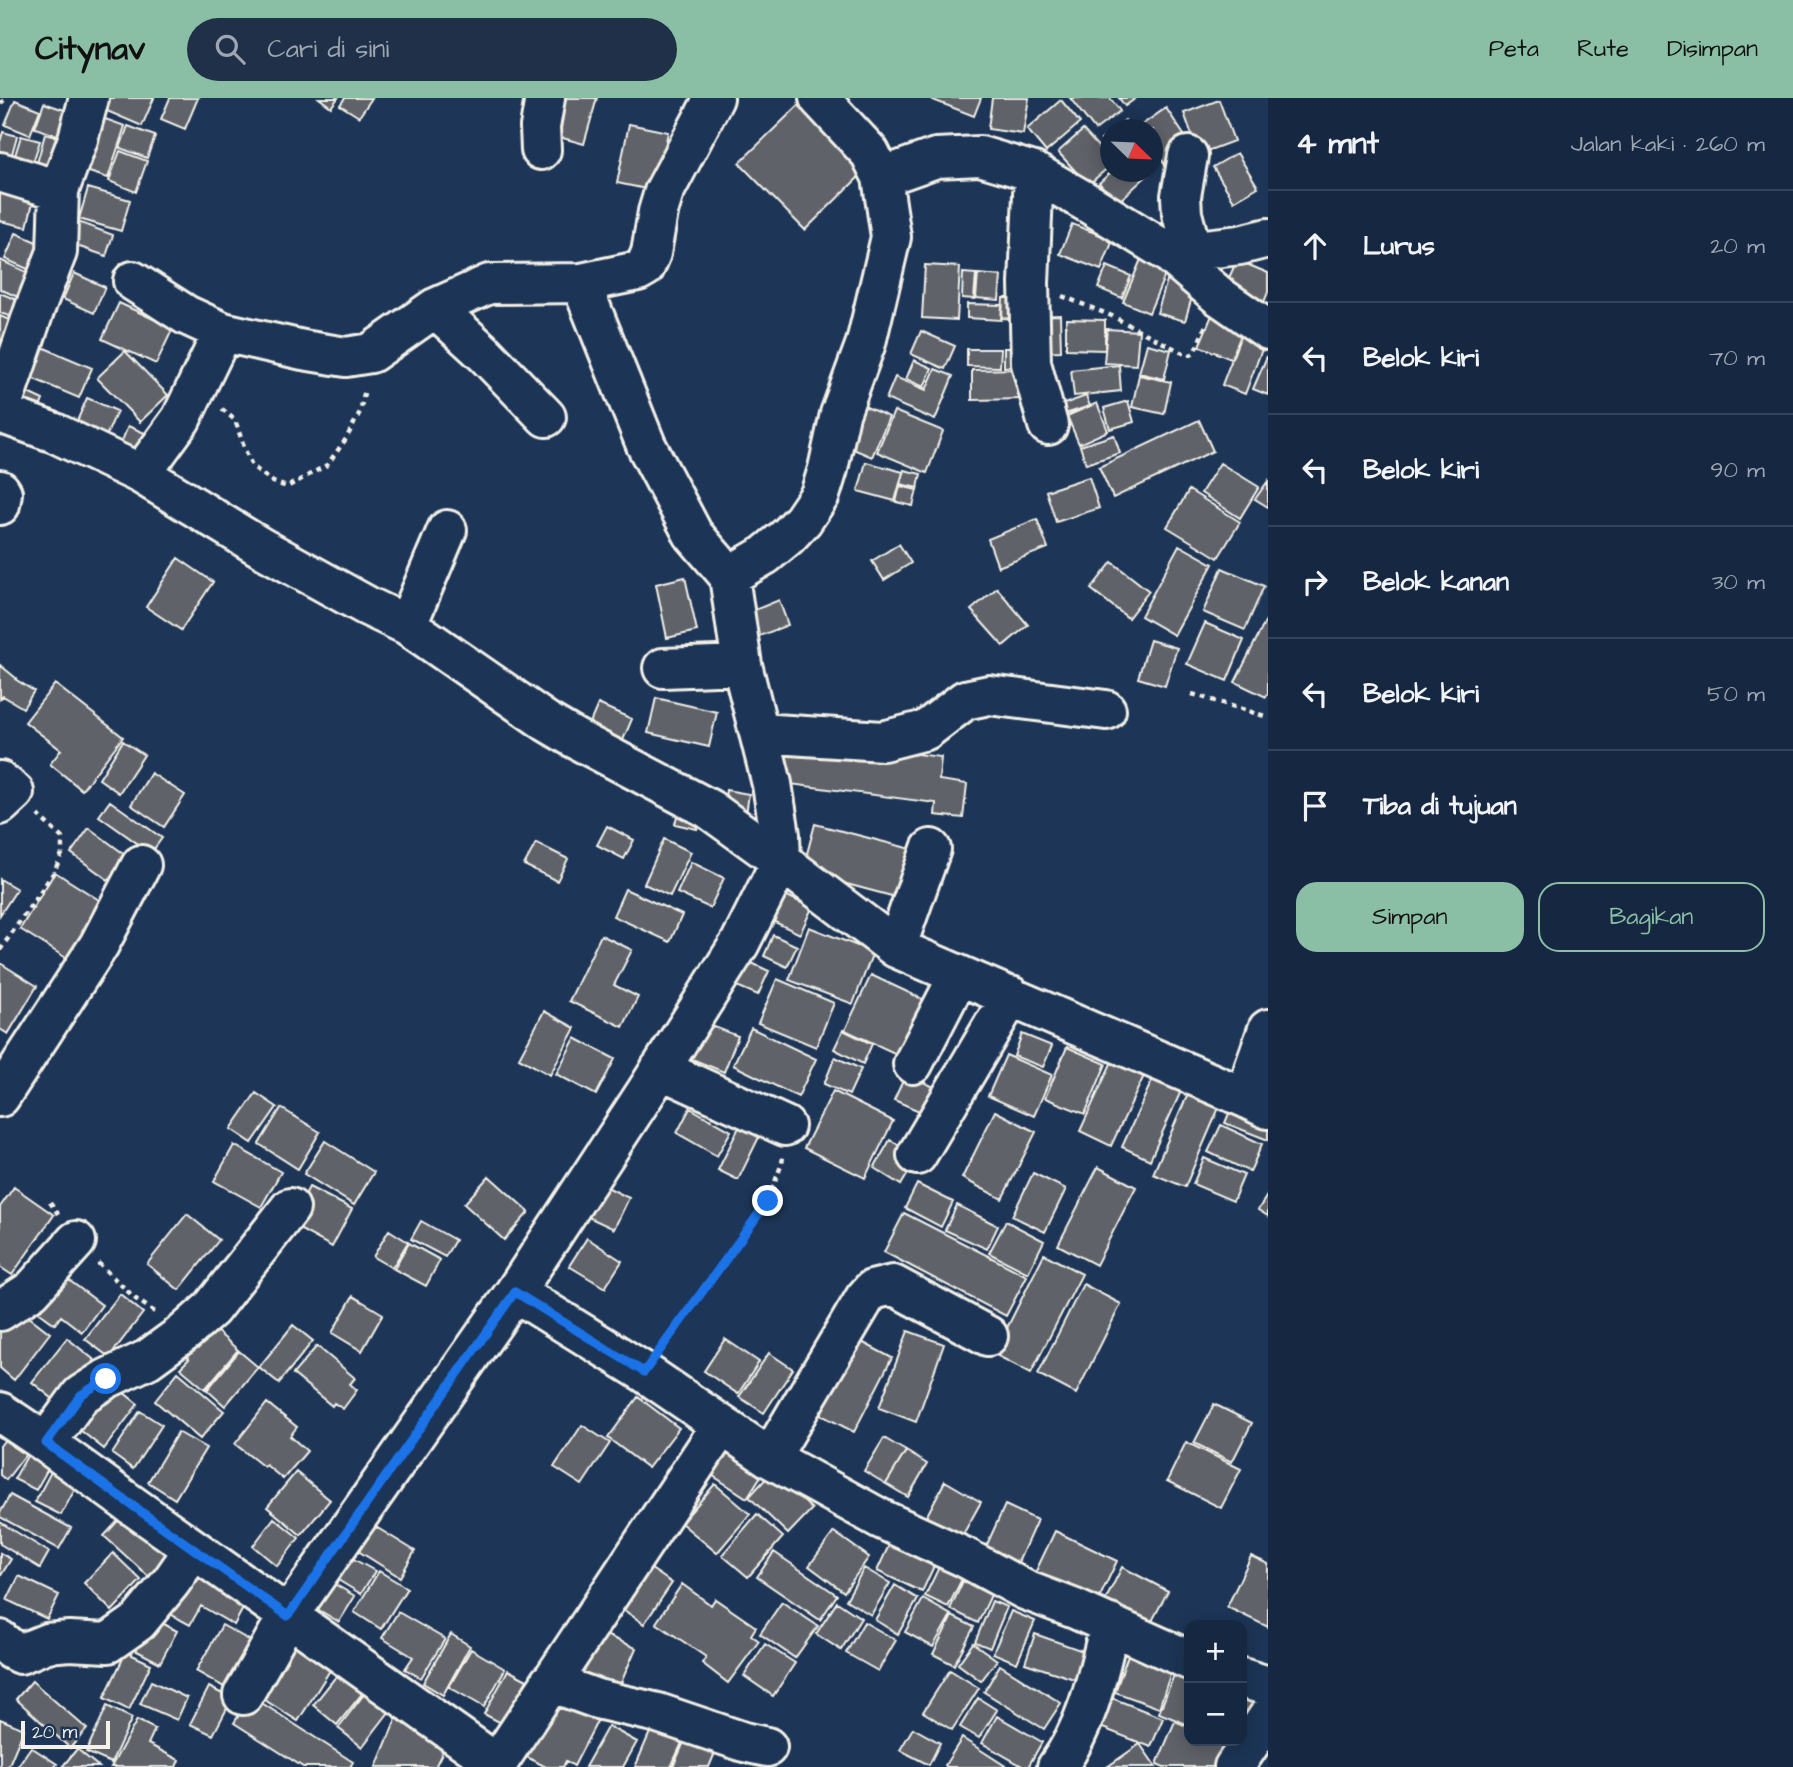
<!DOCTYPE html>
<html lang="id">
<meta charset="utf-8">
<style>
body{margin:0;font-family:"Architects Daughter",sans-serif;background:#1f3048;color:#f1f3f6}
.controls{position:absolute;right:21px;bottom:21px;display:grid;overflow:hidden;border-radius:14px;box-shadow:0 4px 18px #0003}
.controls button{width:63px;height:63px;display:grid;place-items:center;padding:0;border:0;border-bottom:2px solid #35445a;background:#162841;color:#f1f3f6;font:35px sans-serif}
.compass{position:absolute;left:1100px;top:21px;width:63px;height:63px;border-radius:50%;background:#162841;box-shadow:0 4px 18px #0003;rotate:113deg}
.scale{position:absolute;left:21px;bottom:18px;width:89px;box-sizing:border-box;padding-left:7px;border:4px solid #f4f1e8;border-top:0;font-size:19px;line-height:24px;white-space:nowrap;color:#f4f1e8;-webkit-text-stroke:5px #1d3557;paint-order:stroke}
.stop{position:absolute;width:21px;height:21px;margin:-16px;border:5px solid #1a73e8;border-radius:50%;background:#fff}
.stop.end{background:#1a73e8;border-color:#fff;box-shadow:0 2px 7px #0008}
.list{margin:0;padding:0;list-style:none}
h2{display:flex;justify-content:space-between;align-items:center;height:91px;margin:0;padding:0 28px;font-size:30px}
h2 small{font-size:23px;font-weight:400;color:#9ea6b1}
.list li{display:grid;grid-template-columns:46px 1fr auto;gap:21px;align-items:center;box-sizing:border-box;height:112px;padding:0 28px;border-top:2px solid #35445a}
.list b{display:block;font-size:26px;white-space:nowrap}
.list em{font-size:23px;font-style:normal;color:#9ea6b1}
.actions{display:flex;gap:14px;padding:21px 28px}
.actions a{flex:1;padding:16px 0;border:2px solid #8abfa5;border-radius:21px;text-align:center;font-size:24px;color:#8abfa5}
.actions .main{background:#8abfa5;color:#111}
.icon{flex:none;width:38px;height:38px;fill:none;stroke:currentColor;stroke-width:2;stroke-linecap:round;stroke-linejoin:round}
.map{position:relative;flex:none;width:1268px;height:1669px;overflow:hidden}
header{display:flex;align-items:center;gap:42px;box-sizing:border-box;height:98px;padding:0 35px;background:#8abfa5;color:#111}
header strong{font-size:33px}
nav{display:flex;gap:38px;margin-inline-start:auto;font-size:24px}
.search{width:490px;height:63px;background:#1f3048;display:flex;align-items:center;gap:18px;box-sizing:border-box;padding:0 24px;border-radius:38px;color:#9ea6b1;font-size:26px}
main{display:flex}
aside{flex:1;background:#162841}
.map>svg:first-child{display:block}
.building{fill:#5e6268;stroke:#f4f1e8;stroke-width:2}
.lines{fill:none;stroke-linecap:round;stroke-linejoin:round}
.minor-casing{stroke:#f4f1e8;stroke-width:44}
.path{stroke:#f4f1e8;stroke-width:4.5;stroke-dasharray:5 5;stroke-linecap:butt}
.minor{stroke:#1d3557;stroke-width:38}
.route{stroke:#1a73e8;stroke-width:9}
</style>
<header>
<strong>Citynav</strong>
<div class="search"><svg class="icon" aria-label="search" viewBox="0 0 24 24"><circle cx="10" cy="10" r="6"/><path d="M15 15l6 6"/></svg>Cari di sini</div>
<nav><a>Peta</a><a>Rute</a><a>Disimpan</a></nav>
</header>
<main>
<div class="map">
<svg width="1268" height="1669" viewBox="0 0 1268 1669">
<rect width="100%" height="100%" fill="#1d3557"/>
<filter id="ink" filterUnits="userSpaceOnUse"><feTurbulence type="fractalNoise" baseFrequency=".0143" numOctaves="2"/><feDisplacementMap in="SourceGraphic" scale="14" xChannelSelector="R" yChannelSelector="G"/><feConvolveMatrix kernelMatrix="1 2 1 2 8 2 1 2 1" color-interpolation-filters="sRGB"/></filter>
<g filter="url(#ink)">
<!-- building -->
<path class="building" d="M104,0H154L142,28L100,10Z
M170,0H198L185,31L161,21Z
M319,0H338L331,9Z
M345,0H372L359,19L340,7Z
M563,0H597L584,46L552,37Z
M934,0H981L974,18L933,2Z
M992,0H1029L1023,36L988,31Z
M1070,0H1110L1120,13L1095,32Z
M1119,0H1136L1125,8Z
M15,2L40,12L30,37L5,27Z
M1061,2L1080,25L1046,54L1027,31Z
M1219,2L1234,43L1199,56L1184,15Z
M803,3L868,70L805,132L739,65Z
M44,5L79,17L71,42L35,30Z
M1166,10L1192,49L1165,67L1153,47V32H1142L1140,28Z
M94,17L125,28L108,80L89,74L99,43L87,39Z
M1125,22L1133,32H1113Z
M629,26L668,34L656,93L617,85Z
M128,28L155,38L147,60L120,50Z
M1083,32L1111,63V67L1088,87L1058,54Z
M3,34L17,38L10,63L0,60V44Z
M1111,34V54L1101,42Z
M45,36L65,41L55,82L34,76Z
M21,38L40,43L30,73L12,67Z
M120,53L147,63L136,94L109,83Z
M1237,55L1258,89L1234,103L1213,69Z
M1111,74H1151L1117,105L1099,85Z
M0,89L36,92L27,129L0,123Z
M88,90L130,102L121,133L79,121Z
M78,124L113,137L106,158L71,146Z
M1072,126L1113,142L1101,172L1060,156Z
M16,135L41,146L30,172L5,161Z
M1144,154L1170,165L1149,215L1123,204Z
M0,162L31,176L20,200L0,191Z
M1237,162L1268,175V194L1262,209L1223,193Z
M925,167L960,169L957,222L922,220Z
M1107,168L1131,178L1122,200L1098,190Z
M74,175L105,189L94,215L63,201Z
M963,175L976,176L974,201L962,200Z
M978,176L1001,178L999,202L976,200Z
M1169,176L1196,185L1185,223L1157,215Z
M0,195L22,204L16,220L0,215Z
M1003,200H1018L1017,221L1002,220Z
M119,205L173,230L156,266L102,241Z
M967,206L1002,207L1001,222L967,220Z
M1060,217L1061,253L1033,254V218Z
M1212,217L1244,230L1231,261L1199,248Z
M0,218L14,224L1,253L0,252Z
M1066,221L1105,222V252L1066,251Z
M1244,229L1267,238L1245,296L1222,287Z
M1107,231L1139,233L1136,267L1104,265Z
M921,233L955,248L945,271L911,256Z
M35,246L92,270L79,300L22,276Z
M1147,246L1171,252L1164,281L1139,275Z
M1004,250H1023V268L1004,269Z
M967,251H1001L1000,269L967,268Z
M125,253L168,297L140,324L97,280Z
M1268,256V297L1253,291Z
M914,262L932,270L924,289L906,281Z
M1119,267L1121,293L1074,298L1071,272Z
M935,271L953,278L935,322L886,301L895,279L926,292Z
M1023,271L1024,301L972,302V272Z
M1139,277L1171,284L1164,316L1132,309Z
M28,295L43,302L37,317L22,311Z
M1086,298L1090,308L1065,316L1061,307Z
M87,300L117,313L101,350L71,337Z
M1128,303L1134,324L1110,331L1104,310Z
M1097,305L1108,333L1079,346L1067,318Z
M864,308L889,319L872,359L846,348Z
M894,313L943,333L927,375L877,354Z
M1199,322L1213,353L1113,400L1099,369Z
M128,328L152,338L140,367L116,357Z
M1114,337L1120,355L1086,366L1080,348Z
M866,364L903,374L895,403L858,393Z
M1220,365L1259,389L1240,420L1201,395Z
M904,372L921,376L918,390L900,386Z
M1089,379L1099,410L1056,424L1046,393Z
M1268,383V409L1255,401Z
M900,388L917,392L913,408L896,404Z
M1189,392L1240,424L1218,460L1167,429Z
M1037,421L1048,450L998,469L988,441Z
M899,446L911,465L884,482L872,463Z
M1179,447L1213,466L1174,537L1141,518Z
M178,460L213,484L181,532L146,509Z
M1112,464L1149,493L1128,520L1091,491Z
M1222,470L1264,488L1245,532L1203,514Z
M685,479L697,533L667,540L656,486Z
M997,490L1028,527L1003,548L971,512Z
M779,502L788,527L754,540L745,516Z
M1266,522L1268,523V595L1266,599L1235,584Z
M1205,525L1244,542L1227,583L1187,566Z
M1150,542L1177,550L1165,588L1138,580Z
M0,567L16,580L15,581L34,593L23,610L3,598L0,601Z
M55,586L123,639L82,692L50,666L61,652L25,624Z
M656,600L717,614L709,649L648,635Z
M598,606L632,621L618,654L584,639Z
M788,640L941,659L939,682L967,686L963,720L935,717L936,705L782,685Z
M123,643L144,657L119,695L99,681Z
M151,675L185,697L164,729L131,707Z
M726,692L749,696L745,723L722,719Z
M110,703L162,740L151,755L99,718Z
M680,706L702,711L697,731L675,726Z
M815,726L911,751L899,800L802,774Z
M607,728L634,742L624,761L597,747Z
M89,730L131,761L114,786L71,755Z
M664,741L691,754L670,798L644,786Z
M536,745L568,761L557,783L524,767Z
M691,764L724,780L710,810L677,795Z
M55,774L110,809L74,865L20,831Z
M0,781L17,791L0,817Z
M625,791L682,817L670,844L613,818Z
M777,793L812,810L800,836L764,819Z
M809,829L873,854L853,906L789,882Z
M601,837L632,852L614,887L638,899L623,929L569,903Z
M773,837L797,848L787,869L764,858Z
M743,861L769,873L758,897L732,886Z
M0,865L37,888L8,936L0,931Z
M871,877L931,905L905,960L845,932Z
M777,881L834,905L816,949L758,925Z
M544,913L575,930L550,977L519,960Z
M696,922L738,938L724,974L682,957Z
M751,930L816,961L798,999L733,967Z
M843,932L872,946L863,966L834,951Z
M1022,936L1052,948L1043,969L1014,958Z
M575,940L615,961L596,997L556,976Z
M1119,948L1151,963L1111,1048L1080,1033Z
M1067,949L1106,966L1085,1016L1045,1000Z
M1006,957L1052,977L1034,1018L988,998Z
M835,959L861,971L849,997L824,986Z
M1158,969L1186,982L1150,1062L1122,1049Z
M906,976L947,995L935,1020L894,1002Z
M1193,984L1224,998L1185,1089L1153,1076Z
M833,993L893,1023L865,1080L804,1050Z
M256,995L277,1009L252,1045L231,1031Z
M1234,1003L1268,1017V1042L1225,1025Z
M281,1010L320,1034L298,1071L259,1046Z
M690,1010L731,1033L717,1058L677,1035Z
M995,1013L1036,1034L1002,1101L962,1080Z
M743,1021L763,1031L738,1082L718,1072Z
M1221,1027L1262,1046L1250,1074L1208,1054Z
M890,1042L918,1059L901,1087L874,1070Z
M325,1043L374,1074L354,1107L304,1076Z
M234,1047L281,1074L261,1109L214,1083Z
M1204,1060L1244,1077L1233,1103L1193,1086Z
M1098,1069L1136,1089L1096,1167L1058,1147Z
M1033,1075L1066,1091L1045,1134L1012,1118Z
M489,1078L529,1114L504,1142L464,1106Z
M599,1085L629,1100L614,1131L584,1117Z
M917,1086L953,1104L941,1129L905,1110Z
M14,1089L54,1117L12,1177L0,1169V1109Z
M309,1089L352,1111L332,1149L290,1126Z
M1268,1096V1118L1258,1112Z
M957,1107L998,1128L987,1151L945,1132Z
M904,1115L1027,1178L1006,1218L884,1154Z
M187,1116L219,1142L179,1192L147,1166Z
M421,1123L455,1142L445,1159L411,1141Z
M1006,1123L1044,1143L1028,1175L989,1155Z
M389,1132L408,1144L392,1170L373,1159Z
M587,1140L622,1163L605,1190L569,1168Z
M409,1145L440,1162L426,1188L394,1171Z
M1044,1156L1082,1176L1031,1275L994,1256Z
M62,1177L102,1207L82,1234L61,1218L55,1226L37,1213Z
M1083,1186L1121,1206L1076,1296L1038,1276Z
M120,1196L143,1215L109,1259L85,1241Z
M353,1198L383,1216L362,1253L332,1235Z
M15,1208L50,1235L14,1282L0,1270V1228Z
M293,1227L313,1243L279,1285L259,1269Z
M214,1231L238,1252L205,1291L180,1270L189,1261L174,1248Z
M908,1233L944,1246L916,1324L879,1310Z
M67,1240L98,1265L63,1309L32,1284Z
M725,1241L759,1264L738,1296L704,1273Z
M856,1241L892,1260L854,1334L817,1315Z
M317,1248L355,1280L350,1286L357,1292L343,1311L334,1305L332,1308L293,1276Z
M239,1253L258,1269L225,1308L207,1292Z
M769,1255L793,1271L764,1315L739,1299Z
M178,1274L224,1313L200,1341L155,1303Z
M114,1287L138,1306L104,1351L80,1332Z
M638,1299L679,1330L648,1370L608,1340Z
M267,1305L297,1329L290,1338L307,1353L283,1381L266,1367L264,1369L235,1346Z
M1214,1306L1252,1325L1232,1364L1194,1345Z
M140,1313L162,1327L133,1371L112,1356Z
M16,1327L36,1343L6,1382L0,1377V1348Z
M582,1327L610,1345L582,1387L554,1369Z
M178,1334L206,1350L175,1401L148,1384Z
M726,1337L769,1365L747,1400L704,1372Z
M884,1340L906,1353L886,1386L864,1373Z
M1186,1344L1241,1371L1221,1410L1167,1383Z
M31,1351L53,1362L36,1392L14,1381Z
M906,1353L927,1366L908,1399L886,1386Z
M54,1368L80,1382L61,1417L35,1404Z
M296,1374L330,1402L301,1437L267,1409Z
M772,1374L812,1411L788,1436L749,1399Z
M945,1383L981,1404L961,1440L925,1421Z
M715,1386L750,1416L717,1455L681,1425Z
M10,1397L71,1430L59,1451L0,1419V1415Z
M1005,1407L1037,1422L1016,1469L984,1453Z
M127,1413L183,1464L160,1489L104,1438Z
M757,1416L783,1439L748,1479L722,1457Z
M274,1420L299,1440L277,1468L253,1448Z
M0,1424L49,1454L40,1470L0,1446Z
M371,1426L415,1453L400,1479L355,1451Z
M1055,1433L1117,1463L1097,1505L1035,1475Z
M834,1434L869,1459L844,1494L809,1468Z
M889,1447L934,1468L922,1494L877,1473Z
M341,1454L375,1473L361,1496L328,1476Z
M774,1454L837,1497L820,1522L757,1479Z
M0,1455L11,1461L0,1479Z
M113,1455L141,1482L112,1513L84,1485Z
M1251,1458L1268,1466V1529L1227,1509Z
M191,1459L219,1475L212,1488L245,1507L234,1527L201,1508L190,1527L161,1511Z
M635,1460L672,1485L644,1526L608,1501Z
M939,1469L962,1481L948,1509L925,1498Z
M1122,1469L1168,1493L1150,1527L1105,1503Z
M864,1470L890,1485L871,1517L846,1502Z
M379,1473L407,1490L381,1531L354,1514Z
M319,1477L355,1498L339,1524L304,1503Z
M19,1478L59,1497L47,1521L7,1502Z
M963,1483L991,1497L978,1525L950,1511Z
M682,1486L711,1507L715,1501L756,1529L751,1537L759,1543L728,1585L702,1565L706,1559L656,1525Z
M895,1487L918,1501L898,1536L875,1522Z
M923,1501L951,1517L933,1549L905,1534Z
M992,1503L1007,1509L990,1550L975,1544Z
M782,1504L818,1528L795,1560L760,1536Z
M837,1504L861,1520L841,1552L816,1536Z
M1011,1513L1035,1523L1017,1565L993,1555Z
M398,1514L445,1541L421,1580L405,1571L413,1559L382,1540Z
M952,1518L974,1529L954,1567L933,1556Z
M153,1520L177,1533L160,1565L135,1552Z
M864,1524L896,1542L878,1573L846,1555Z
M222,1527L265,1551L240,1598L196,1573Z
M596,1533L636,1550L615,1599L575,1582Z
M451,1536L470,1548L443,1597L423,1585Z
M1035,1536L1086,1554L1077,1582L1025,1565Z
M283,1538L332,1569L298,1623L249,1592Z
M973,1545L997,1562L981,1583L958,1566Z
M765,1546L795,1565L773,1598L744,1578Z
M471,1551L505,1571L484,1609L449,1589Z
M126,1554L151,1566L129,1612L104,1600Z
M1128,1557L1172,1571L1159,1610L1115,1594Z
M350,1561L374,1581L337,1627L313,1607Z
M1000,1567L1061,1605L1044,1631L984,1594Z
M508,1572L527,1582L503,1626L484,1616Z
M950,1572L979,1590L952,1632L923,1614Z
M1176,1572L1189,1577V1627L1159,1615Z
M32,1583L87,1631L70,1650L16,1601Z
M151,1583L187,1600L177,1622L140,1606Z
M372,1586L396,1605L362,1649L338,1630Z
M1242,1588L1267,1599L1242,1642Z
M209,1589L232,1601L213,1637L190,1626Z
M566,1592L603,1612L574,1668L566,1663L563,1669H546L519,1655Z
M251,1598L353,1664L350,1669H303L234,1625Z
M978,1600L997,1612L979,1640L960,1629Z
M1112,1600L1163,1620L1151,1649L1100,1629Z
M107,1608L132,1620L111,1665L86,1654Z
M399,1614L431,1627L426,1639L445,1649L435,1669H376Z
M997,1618L1042,1644L1028,1669H1024L982,1645Z
M656,1620L687,1634L671,1669H635Z
M0,1621L24,1631L8,1669H0Z
M137,1622L155,1631L148,1646L179,1662L176,1669H111Z
M1175,1623L1189,1629V1643H1222L1234,1648L1225,1669H1164L1157,1666Z
M608,1628L637,1644L623,1669H585Z
M913,1630L940,1645L929,1667L900,1652Z
M687,1637L717,1650L709,1669H673Z
M962,1640L1007,1669H947L945,1667Z
M1140,1646L1156,1669H1107Z
M31,1649L57,1666L55,1669H17Z
M77,1651L99,1669H62Z"/>
<g class="lines">
<!-- minor casing -->
<g class="minor-casing">
<path id="minor" d="M819,0L870,55L882,79L891,139L866,245L840,316L828,371L820,397L803,422L788,438L765,457L729,478L742,567L772,686L780,737L781,763L740,845L646,994L515,1194L644,1274L770,1360L881,1421L964,1459L1025,1492L1075,1511L1189,1562
M541,52L540,29L545,0
M1188,58L1181,98L1182,116L1192,153
M0,74L59,92
M1034,74L1029,185L1031,265L1048,327
M882,79L936,60L980,58L1034,74L1088,105L1169,155L1219,198L1268,232
M1169,155L1240,147L1268,140
M133,183L186,217L223,234L303,252L346,259L371,255L435,210L489,186L581,185L638,173L645,169L651,155L658,114L664,94L714,0
M581,185L646,347L693,436L729,478
M435,210L485,256L546,319
M0,308L4,301L35,210L57,154L59,92L78,41L89,0
M0,315L55,335L141,376L262,450L367,508L407,527L547,624L574,640L709,711L781,763L896,850L1246,1000L1268,1011
M141,376L181,321L223,234
M0,392L2,395L0,407
M407,527L447,432
M663,570L742,567
M759,635L883,643L926,632L965,602L989,597L1106,612
M0,683L14,694L0,707
M896,850L931,751
M913,966L959,877
M660,971L785,1028
M0,999L99,847L141,767
M1246,1000L1254,971L1268,931
M917,1057L1011,898
M0,1213L32,1192L76,1143
M0,1314L46,1345L126,1403L496,1665
M46,1345L81,1297L106,1281L148,1261L185,1234L211,1211L290,1110
M770,1360L865,1200L872,1192L893,1187L988,1238
M0,1542L12,1552L20,1556L47,1545L69,1543L108,1545L138,1524L171,1484L194,1451
M1242,1580L1268,1588
M550,1584L597,1601L658,1615L744,1644L767,1649
M243,1597L288,1518L515,1194
M495,1669L721,1328
M1057,1669C1088,1627 1098,1576 1110,1526
M1234,1669L1268,1619"/>
</g>
<!-- path -->
<path class="path" d="M0,5L8,0
M1062,198L1112,218L1185,256L1191,257L1194,255L1206,227
M222,311L235,322L245,352L252,368L273,384L287,389L327,367L346,341L360,314L365,291
M1192,596L1268,619
M0,852L54,774L62,756V740L38,717
M50,1104L58,1116
M98,1165L137,1202L155,1214
M663,1248L768,1103L782,1065L783,1059"/>
<!-- minor -->
<use href="#minor" class="minor"/>
</g>
</g>
<g class="lines" filter="url(#ink)">
<!-- route -->
<path class="route" d="M106,1281L81,1297L46,1345L126,1403L288,1518L515,1194L644,1274L768,1103"/>
</g>
</svg>
<div class="controls">
<button>+</button>
<button>−</button>
</div>
<svg class="compass" viewBox="-18 -18 36 36"><path d="M0-13l5 13h-10z" fill="#e53935"/><path d="M0 13l5-13h-10z" fill="#9ea6b1"/></svg>
<div class="scale">20 m</div>
<div class="stop" style="left:106px;top:1281px"></div>
<div class="stop end" style="left:768px;top:1103px"></div>
</div>
<aside>
<h2>4 mnt<small>Jalan kaki · 260 m</small></h2>
<ul class="list">
<li><svg class="icon" aria-label="ahead" viewBox="0 0 24 24"><path d="M12 20V5M6 11l6-6 6 6"/></svg><div><b>Lurus</b></div><em>20 m</em></li>
<li><svg class="icon" aria-label="left" viewBox="0 0 24 24"><path d="M17 20v-9H6M10 6l-5 5 5 5"/></svg><div><b>Belok kiri</b></div><em>70 m</em></li>
<li><svg class="icon" aria-label="left" viewBox="0 0 24 24"><path d="M17 20v-9H6M10 6l-5 5 5 5"/></svg><div><b>Belok kiri</b></div><em>90 m</em></li>
<li><svg class="icon" aria-label="right" viewBox="0 0 24 24"><path d="M7 20v-9h11M14 6l5 5-5 5"/></svg><div><b>Belok kanan</b></div><em>30 m</em></li>
<li><svg class="icon" aria-label="left" viewBox="0 0 24 24"><path d="M17 20v-9H6M10 6l-5 5 5 5"/></svg><div><b>Belok kiri</b></div><em>50 m</em></li>
<li><svg class="icon" aria-label="arrive" viewBox="0 0 24 24"><path d="M6 21V4h12l-3 4 3 4H6"/></svg><div><b>Tiba di tujuan</b></div></li>
</ul>
<div class="actions"><a class="main">Simpan</a><a>Bagikan</a></div>
</aside>
</main>
